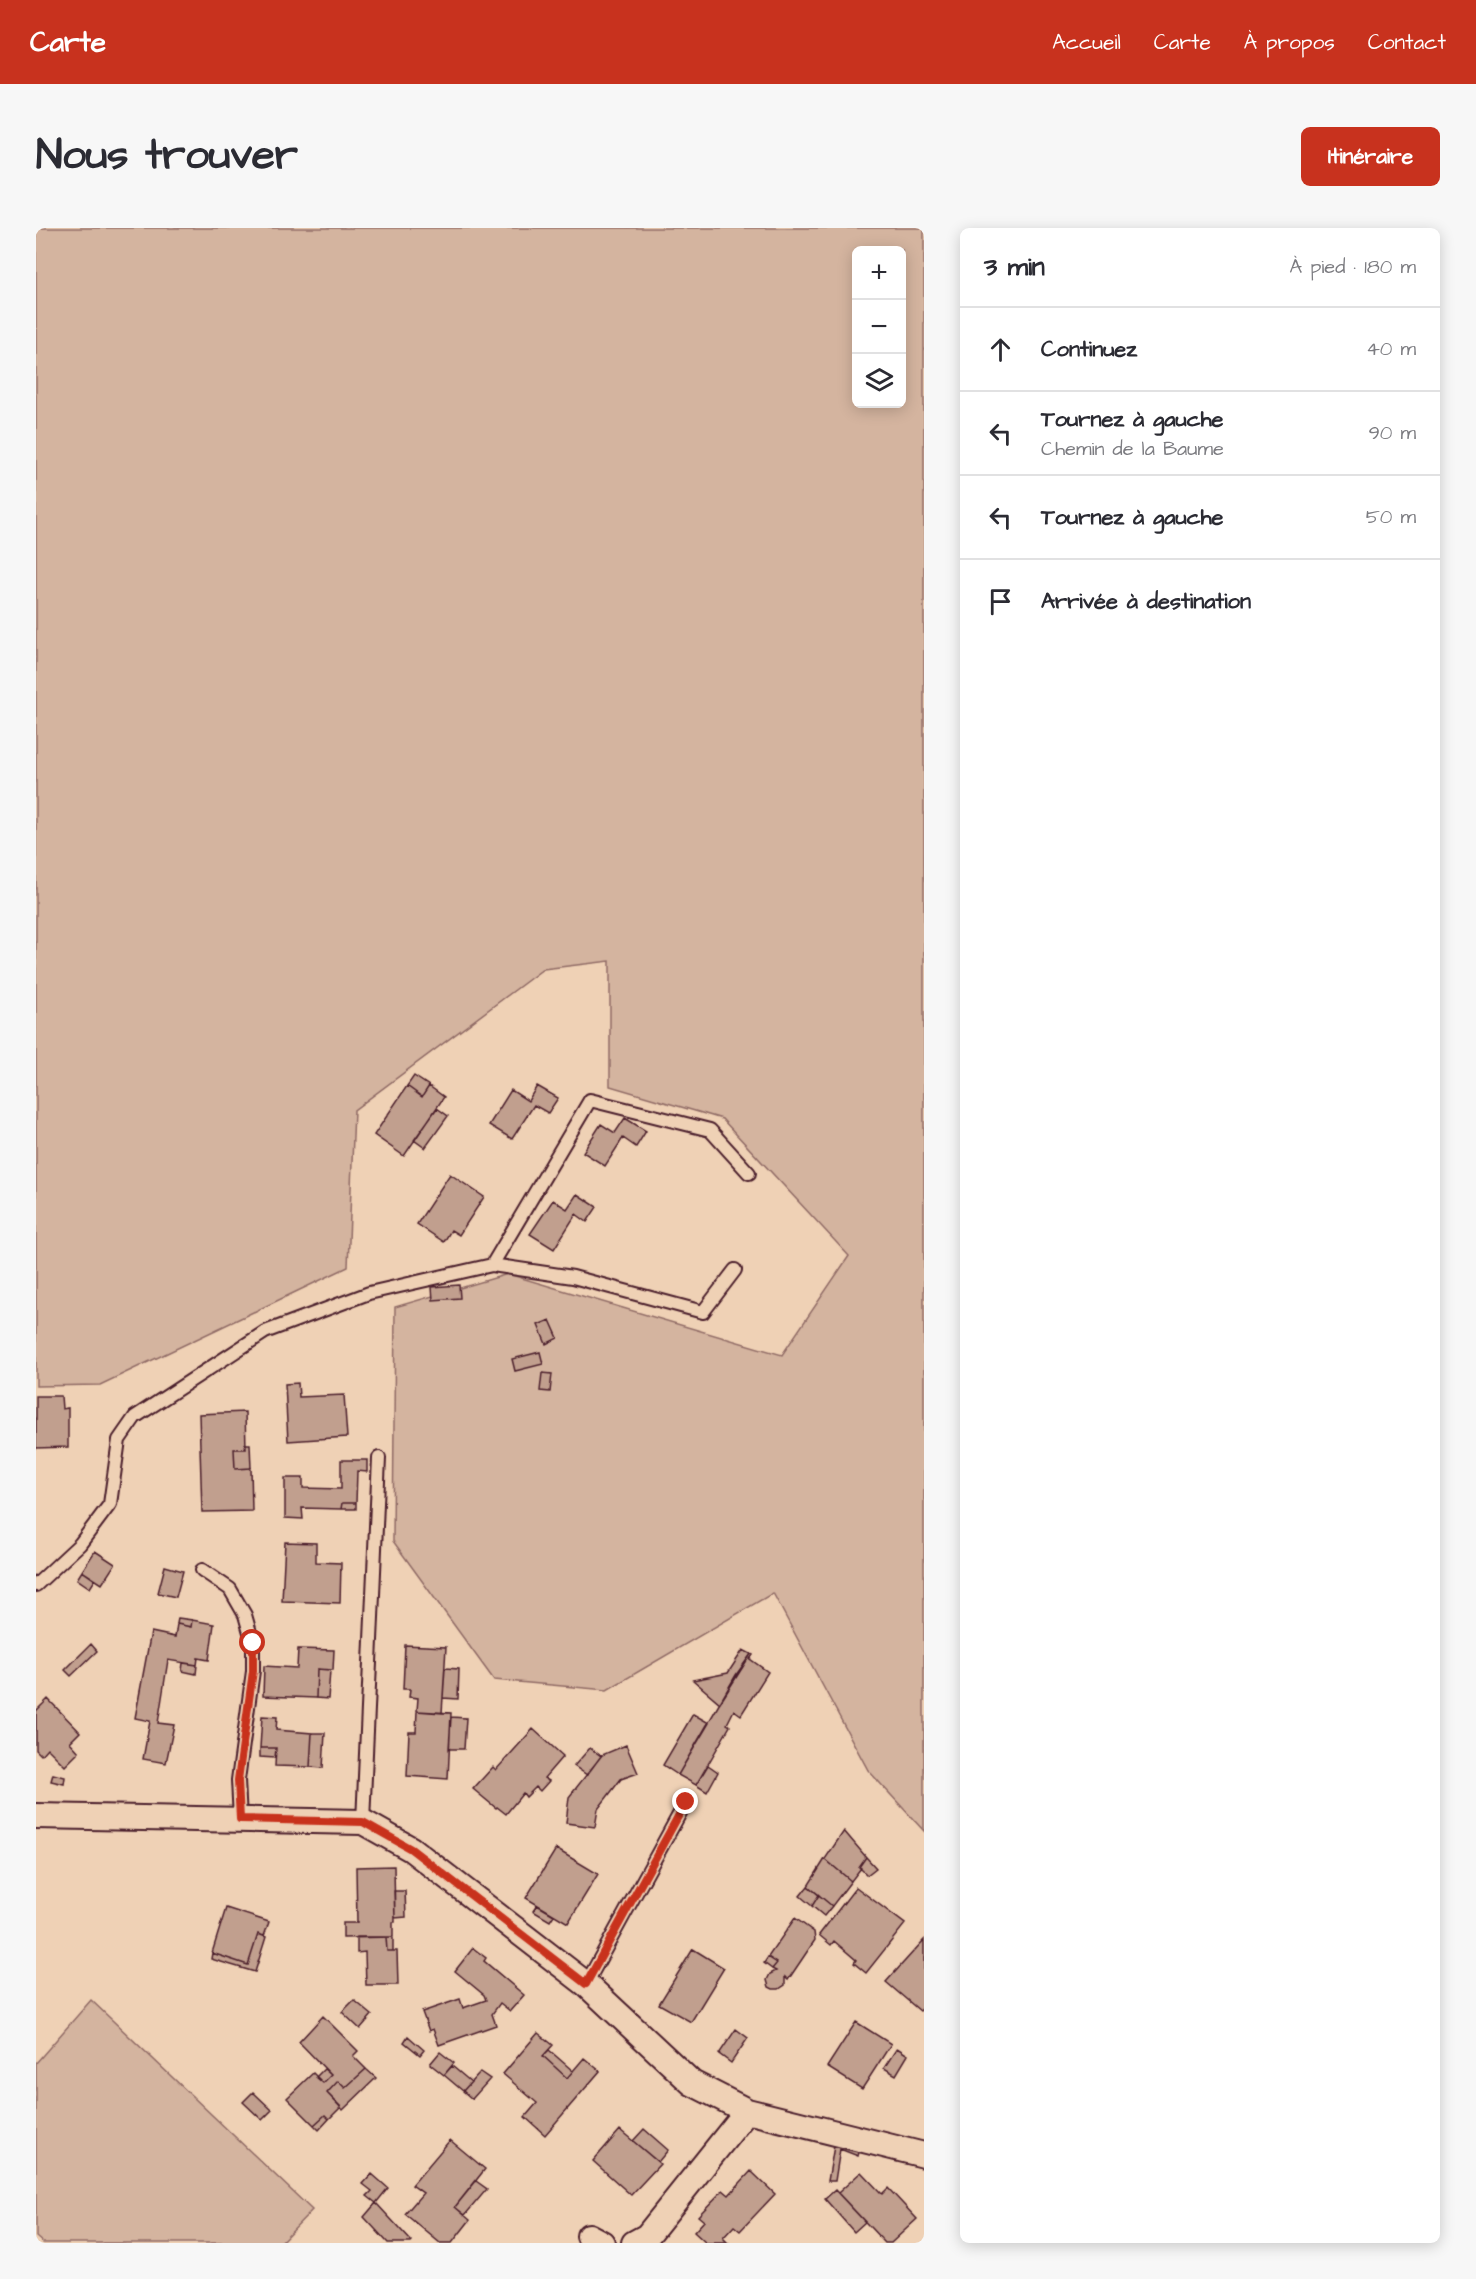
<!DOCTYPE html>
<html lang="fr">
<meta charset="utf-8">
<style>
body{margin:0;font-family:"Architects Daughter",sans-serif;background:#f7f7f7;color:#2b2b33}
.controls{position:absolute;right:18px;top:18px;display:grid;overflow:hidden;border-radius:9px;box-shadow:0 3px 15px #0003}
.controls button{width:54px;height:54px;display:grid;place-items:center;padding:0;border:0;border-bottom:2px solid #e1e1e2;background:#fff;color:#2b2b33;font:30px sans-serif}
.stop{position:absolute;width:18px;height:18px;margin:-14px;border:4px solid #c8321e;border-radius:50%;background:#fff}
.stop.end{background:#c8321e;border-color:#fff;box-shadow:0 2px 6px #0008}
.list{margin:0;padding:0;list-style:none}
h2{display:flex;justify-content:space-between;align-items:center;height:78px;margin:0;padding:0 24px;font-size:26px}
h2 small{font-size:20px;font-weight:400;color:#7c7c81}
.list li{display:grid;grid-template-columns:39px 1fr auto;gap:18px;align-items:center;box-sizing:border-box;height:84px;padding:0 24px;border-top:2px solid #e1e1e2}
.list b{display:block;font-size:22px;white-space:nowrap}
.list p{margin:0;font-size:20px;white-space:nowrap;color:#7c7c81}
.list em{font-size:20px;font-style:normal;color:#7c7c81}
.icon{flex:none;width:33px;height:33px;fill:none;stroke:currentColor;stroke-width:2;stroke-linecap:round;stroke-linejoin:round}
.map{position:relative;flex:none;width:888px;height:2015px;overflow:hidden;border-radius:9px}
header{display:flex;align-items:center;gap:36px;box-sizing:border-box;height:84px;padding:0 30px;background:#c8321e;color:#fff}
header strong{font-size:28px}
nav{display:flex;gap:33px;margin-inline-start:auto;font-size:21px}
.intro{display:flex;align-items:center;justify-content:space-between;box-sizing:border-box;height:144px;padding:0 36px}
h1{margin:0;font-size:42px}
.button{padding:15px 27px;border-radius:9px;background:#c8321e;color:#fff;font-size:21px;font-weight:700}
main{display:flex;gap:36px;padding:0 36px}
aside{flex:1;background:#fff;border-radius:9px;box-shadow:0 3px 15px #0003}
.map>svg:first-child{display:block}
.green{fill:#d4b49f;stroke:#8f6a65;stroke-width:1.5;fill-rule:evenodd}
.building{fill:#c19f8e;stroke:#4a1f2b;stroke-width:1.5}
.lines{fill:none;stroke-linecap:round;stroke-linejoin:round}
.lane-casing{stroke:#4a1f2b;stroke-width:16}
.street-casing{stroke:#4a1f2b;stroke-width:28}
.lane{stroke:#efd1b5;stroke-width:12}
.street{stroke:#efd1b5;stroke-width:24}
.route{stroke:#c8321e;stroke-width:8}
</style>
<header>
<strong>Carte</strong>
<nav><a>Accueil</a><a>Carte</a><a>À propos</a><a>Contact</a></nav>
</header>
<div class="intro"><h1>Nous trouver</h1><a class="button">Itinéraire</a></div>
<main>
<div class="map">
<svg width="888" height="2015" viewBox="0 0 888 2015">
<rect width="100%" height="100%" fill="#efd1b5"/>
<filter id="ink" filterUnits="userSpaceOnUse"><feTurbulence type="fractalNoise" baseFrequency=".0167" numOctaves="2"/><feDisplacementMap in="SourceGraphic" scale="12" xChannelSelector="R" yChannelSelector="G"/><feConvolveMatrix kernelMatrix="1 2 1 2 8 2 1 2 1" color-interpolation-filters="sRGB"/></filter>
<g filter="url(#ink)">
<!-- green -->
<path class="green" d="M0,0H888V1603L832,1542L737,1365L571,1462L458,1452L357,1313L359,1079L472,1046L746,1127L813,1028L686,891L574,858V733L507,741L318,882L312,1039L64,1157L0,1158ZM820,22H866V176H820Z
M55,1772L276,1982L244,2015H7L0,2009V1835Z"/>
<!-- building -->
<path class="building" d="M378,848L393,858L386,869L371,858Z
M371,858L386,869L393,858L408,869L368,928L338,907Z
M501,858L522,870L512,885L498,877L476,911L453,897L475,862L492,873Z
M401,880L412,888L389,920L378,912Z
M589,890L610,903L600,919L587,910L569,938L547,924L565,896L579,905Z
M414,946L448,969L423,1007L415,1002L408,1014L381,996Z
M541,966L561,979L551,994L540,986L518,1021L494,1006L517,972L531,981Z
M423,1057L424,1070L397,1072L396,1059Z
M514,1092L522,1110L510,1116L502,1097Z
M504,1124L507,1136L479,1143L476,1131Z
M506,1145L516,1146L514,1164L504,1163Z
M262,1155L263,1169L308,1167L311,1209L252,1213L249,1156Z
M0,1168H25L26,1181L32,1180V1219L0,1220Z
M209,1184L210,1221H198L199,1241L215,1240L216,1283L166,1284L163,1186Z
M209,1216H214L215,1240L199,1241L198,1221H210Z
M305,1232H331V1244L321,1243L320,1275H306L305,1281L266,1280L267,1291L249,1290V1250H267V1260L305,1261Z
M306,1275H320V1281H305Z
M249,1314L280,1315V1334L305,1335L304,1375L246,1373Z
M59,1323L79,1336L66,1356L46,1343Z
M129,1338L147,1343L140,1369L122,1365Z
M46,1343L59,1352L54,1360L41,1351Z
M142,1390L156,1392L155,1399L141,1396Z
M156,1392L178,1396L173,1432L162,1430L161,1437L132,1432L122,1495L138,1497L130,1535L107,1531L114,1493L99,1490L115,1404L139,1409L141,1396L155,1399Z
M55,1416L61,1423L35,1448L29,1442Z
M369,1417L410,1419L406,1485L381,1483L382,1470L373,1469L374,1461H367Z
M262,1421L298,1422L297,1442L281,1441L280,1470L227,1468L228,1438L261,1440Z
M707,1422L715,1426L684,1475L657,1452L692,1445Z
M715,1426L717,1427L714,1431L732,1444L705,1487L698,1482L691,1496L694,1498L660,1557L642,1547L700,1447Z
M147,1435L161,1437L160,1446L146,1443Z
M409,1440L423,1441L422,1471L407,1470Z
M281,1441L294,1442L292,1471L280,1470Z
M12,1471L44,1504L34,1514L43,1524L29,1538L11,1520L5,1527L0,1522V1483Z
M381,1483L415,1485L412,1551L371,1548L373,1504H380Z
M657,1486L673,1495L642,1547L627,1537Z
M226,1488L241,1489L240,1502L276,1505L274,1539L239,1538L240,1520H224Z
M415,1489L430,1490L428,1521H413Z
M497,1501L527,1528L508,1550L513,1553L504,1563L500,1559L490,1569L487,1565L470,1586L461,1579L460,1580L437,1561L457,1539L460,1542Z
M276,1505H289L287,1540L274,1539Z
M590,1517L602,1545L585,1551L562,1581L559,1599L530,1595L533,1569L566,1527Z
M224,1520H240L239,1530L224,1529Z
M554,1520L565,1528L551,1547L538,1538Z
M672,1537L682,1544L671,1564L660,1557Z
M17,1546L29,1549L28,1556L15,1553Z
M808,1603L830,1629L823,1639L825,1640L815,1653L789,1631Z
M520,1621L562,1646L532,1695L490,1670Z
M830,1629L840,1640L831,1647L823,1639Z
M789,1631L815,1653L796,1678L772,1658Z
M358,1638L359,1694H357V1709L307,1710V1695H321L320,1639Z
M772,1658L783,1667L776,1678L764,1668Z
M820,1659L869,1696L830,1745L818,1735L820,1732L798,1713L795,1717L783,1707Z
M358,1663H369L370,1689L359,1690Z
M783,1667L796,1678L788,1688L776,1678Z
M501,1677L518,1687L514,1693L497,1683Z
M190,1680L233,1694L228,1708L222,1706L212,1737L176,1725Z
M759,1690L778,1704L779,1712L752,1752L749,1749V1757L743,1761H737L733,1759L731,1752L734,1746L740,1743L736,1741L741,1735L732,1729Z
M222,1706L230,1709L219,1744L175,1731L176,1725L212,1737Z
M321,1709H350L351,1723H361L362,1757H330L329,1724L321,1725Z
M350,1709H357V1723H351Z
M888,1712V1779L884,1783L850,1754Z
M437,1720L450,1730L448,1733L488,1767L474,1783L464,1775L456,1786L460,1797L403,1817L397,1801L393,1803L386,1784L424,1771L427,1780L450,1772L448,1767L419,1743Z
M657,1721L688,1740L655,1794L623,1776Z
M732,1729L741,1735L736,1741L728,1735Z
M318,1772L336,1787L324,1801L306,1784Z
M287,1788L322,1823L317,1828L330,1841L309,1860L302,1853L291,1865L305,1879L293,1891L289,1887L278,1897L251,1870L277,1845L287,1855L295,1847L263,1814Z
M820,1794L855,1816L826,1861L791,1839Z
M700,1801L712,1810L695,1835L683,1826Z
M502,1805L517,1817L507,1828L531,1850L548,1830L564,1843L509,1907L489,1889L501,1875L467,1846Z
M372,1808L388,1822L384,1827L368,1814Z
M861,1820L872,1827L860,1847L848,1840Z
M513,1822L537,1843L531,1850L507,1828Z
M404,1824L418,1835L408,1847L394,1836Z
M416,1838L435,1854L427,1863L408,1847Z
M288,1841L295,1847L287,1855L280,1849Z
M330,1841L340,1850L307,1882L291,1865L302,1853L309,1860Z
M444,1844L454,1851L436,1871L427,1863Z
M217,1864L236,1882L226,1892L207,1874Z
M289,1887L293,1891L283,1902L278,1897Z
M608,1901L632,1922L622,1934L597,1913Z
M584,1902L624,1936L595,1967L557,1933Z
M414,1912L449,1941L419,1979L434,1992L416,2015H404L369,1986L387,1965L376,1957Z
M799,1912L824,1920L822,1928L804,1921L799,1953H792Z
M715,1943L739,1966L704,2003L698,1998L687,2010L692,2015H670L658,2004L668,1993L662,1988L687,1962L693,1967Z
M825,1944L846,1966L852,1960L881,1991L855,2015H849L802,1965Z
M336,1946L352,1960L340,1975L331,1968L336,1963L327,1956Z
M440,1953L451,1961L429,1987L419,1979Z
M799,1962L829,1994L818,2004L789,1971Z
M340,1975L376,2014L375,2015H352L328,1989Z"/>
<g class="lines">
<!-- lane casing -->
<g class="lane-casing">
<path id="lane" d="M456,1037L537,1049L667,1084L699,1042
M166,1342L194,1361L209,1387L217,1415V1443L202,1552L204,1591
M0,1357L44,1316L74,1276L83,1212L99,1189L229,1104L333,1065L456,1037L554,872L674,902L713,945
M327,1594L343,1230
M550,1756L650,1574"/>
</g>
<!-- street casing -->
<g class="street-casing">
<path id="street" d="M0,1588L327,1594L375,1621L550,1756L656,1855L711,1883L888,1927
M553,2008L566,2015
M598,2015L611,2008L711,1883"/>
</g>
<!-- lane -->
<use href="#lane" class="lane"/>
<!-- street -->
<use href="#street" class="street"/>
</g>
</g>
<g class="lines" filter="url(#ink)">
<!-- route -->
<path class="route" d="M217,1415V1443L202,1552L204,1591L327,1594L375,1621L550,1756L650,1574"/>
</g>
</svg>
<div class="controls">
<button>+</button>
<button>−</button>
<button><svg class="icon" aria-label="layers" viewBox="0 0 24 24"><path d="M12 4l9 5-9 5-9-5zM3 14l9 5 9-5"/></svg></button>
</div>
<div class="stop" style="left:217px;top:1415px"></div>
<div class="stop end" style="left:650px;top:1574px"></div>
</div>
<aside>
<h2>3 min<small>À pied · 180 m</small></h2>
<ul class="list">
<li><svg class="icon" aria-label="ahead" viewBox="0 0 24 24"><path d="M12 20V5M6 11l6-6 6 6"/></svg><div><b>Continuez</b></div><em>40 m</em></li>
<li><svg class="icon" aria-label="left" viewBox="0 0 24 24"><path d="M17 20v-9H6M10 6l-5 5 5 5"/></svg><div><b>Tournez à gauche</b><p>Chemin de la Baume</p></div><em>90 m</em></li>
<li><svg class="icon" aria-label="left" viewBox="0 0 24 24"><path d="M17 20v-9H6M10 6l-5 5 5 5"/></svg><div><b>Tournez à gauche</b></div><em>50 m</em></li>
<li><svg class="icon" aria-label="arrive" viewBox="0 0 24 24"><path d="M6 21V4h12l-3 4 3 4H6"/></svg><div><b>Arrivée à destination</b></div></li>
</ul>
</aside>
</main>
